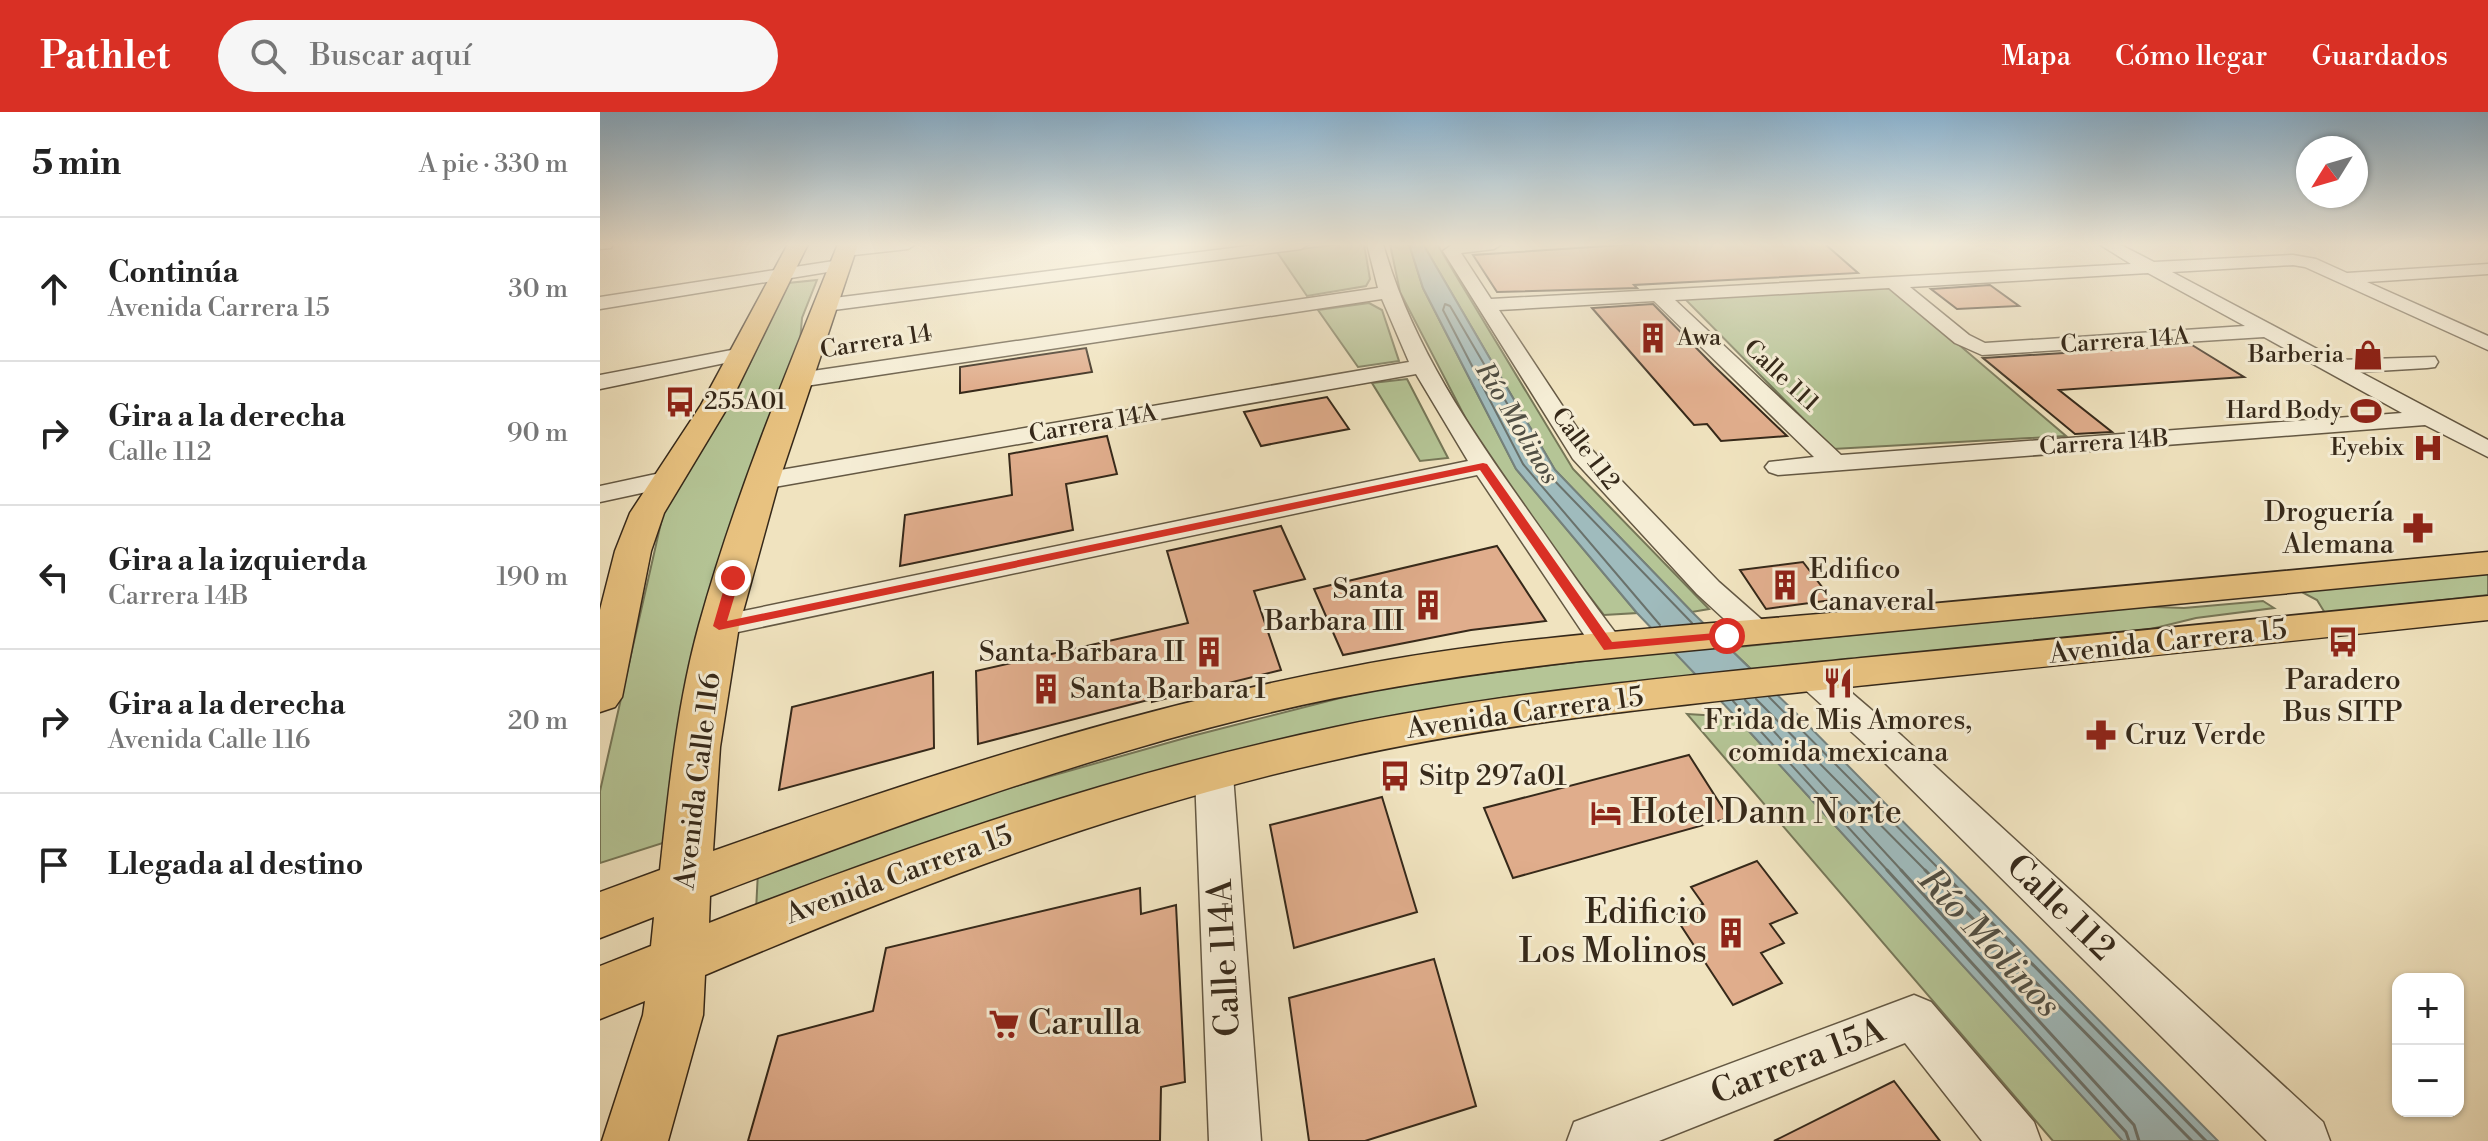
<!DOCTYPE html>
<html lang="es">
<meta charset="utf-8">
<style>
body{margin:0;font-family:"Libre Bodoni",serif;background:#f6f6f6;color:#222}
.controls{position:absolute;right:24px;bottom:24px;display:grid;overflow:hidden;border-radius:16px;box-shadow:0 2px 6px #0004}
.controls button{width:72px;height:72px;display:grid;place-items:center;padding:0;border:0;border-bottom:2px solid #e0e0e0;background:#fff;color:#222;font:40px sans-serif}
.compass{position:absolute;left:1696px;top:24px;width:72px;height:72px;border-radius:50%;background:#fff;box-shadow:0 2px 6px #0004;rotate:233deg}
.stop{position:absolute;width:24px;height:24px;margin:-18px;border:6px solid #d93025;border-radius:50%;background:#fff}
.stop.end{background:#d93025;border-color:#fff;box-shadow:0 2px 8px #0008}
.list{margin:0;padding:0;list-style:none}
h2{display:flex;justify-content:space-between;align-items:center;height:104px;margin:0;padding:0 32px;font-size:34px}
h2 small{font-size:26px;font-weight:400;color:#767676}
.list li{display:grid;grid-template-columns:52px 1fr auto;gap:24px;align-items:center;box-sizing:border-box;height:144px;padding:0 32px;border-top:2px solid #e0e0e0}
.list b{display:block;font-size:30px;white-space:nowrap}
.list p{margin:0;font-size:26px;white-space:nowrap;color:#767676}
.list em{font-size:26px;font-style:normal;color:#767676}
.icon{flex:none;width:44px;height:44px;fill:none;stroke:currentColor;stroke-width:2;stroke-linecap:round;stroke-linejoin:round}
.map{position:relative;flex:none;width:1888px;height:1029px;overflow:hidden}
header{display:flex;align-items:center;gap:48px;box-sizing:border-box;height:112px;padding:0 40px;background:#d93025;color:#fff}
header strong{font-size:38px}
nav{display:flex;gap:44px;margin-inline-start:auto;font-size:28px}
.search{width:560px;height:72px;background:#f6f6f6;display:flex;align-items:center;gap:20px;box-sizing:border-box;padding:0 28px;border-radius:44px;color:#767676;font-size:30px}
main{display:flex}
aside{flex:1;background:#fff}
.map>svg:first-child{display:block}
.green{fill:#b5c596;stroke:#767758;stroke-width:2}
.water{fill:#9fbbbd;stroke:#75817c;stroke-width:2}
.lines{fill:none;stroke-linecap:round;stroke-linejoin:round}
.shore-far1{stroke:#6a726c;stroke-width:2}
.shore{stroke:#6a726c;stroke-width:3}
.building{fill:#e0ad8c;stroke:#36291a;stroke-width:2}
.minor-casing{stroke:#645843;stroke-width:3}
.major-casing{stroke:#36291a;stroke-width:3}
.minor{fill:#f5edd5;fill-rule:evenodd}
.major{fill:#e8c280;fill-rule:evenodd}
.route{fill:#d93025}
.labels{text-anchor:middle;dominant-baseline:central;stroke-width:6;stroke-linejoin:round;paint-order:stroke}
.far-poi-label{font-size:24px;fill:#36291a;stroke:#f5edd5;text-anchor:end}
.far-street-label{font-size:24px;fill:#36291a;stroke:#f5edd5}
.far-water-label{font-size:26px;font-style:italic;fill:#504e43;stroke:#f5edd5}
.poi-label{font-size:28px;fill:#36291a;stroke:#f5edd5;text-anchor:start}
.street-label{font-size:28px;fill:#36291a;stroke:#f5edd5}
.near-poi-label{font-size:34px;fill:#36291a;stroke:#f5edd5;text-anchor:start}
.near-street-label{font-size:34px;fill:#36291a;stroke:#f5edd5}
.near-water-label{font-size:36px;font-style:italic;fill:#504e43;stroke:#f5edd5}
</style>
<header>
<strong>Pathlet</strong>
<div class="search"><svg class="icon" aria-label="search" viewBox="0 0 24 24"><circle cx="10" cy="10" r="6"/><path d="M15 15l6 6"/></svg>Buscar aquí</div>
<nav><a>Mapa</a><a>Cómo llegar</a><a>Guardados</a></nav>
</header>
<main>
<aside>
<h2>5 min<small>A pie · 330 m</small></h2>
<ul class="list">
<li><svg class="icon" aria-label="ahead" viewBox="0 0 24 24"><path d="M12 20V5M6 11l6-6 6 6"/></svg><div><b>Continúa</b><p>Avenida Carrera 15</p></div><em>30 m</em></li>
<li><svg class="icon" aria-label="right" viewBox="0 0 24 24"><path d="M7 20v-9h11M14 6l5 5-5 5"/></svg><div><b>Gira a la derecha</b><p>Calle 112</p></div><em>90 m</em></li>
<li><svg class="icon" aria-label="left" viewBox="0 0 24 24"><path d="M17 20v-9H6M10 6l-5 5 5 5"/></svg><div><b>Gira a la izquierda</b><p>Carrera 14B</p></div><em>190 m</em></li>
<li><svg class="icon" aria-label="right" viewBox="0 0 24 24"><path d="M7 20v-9h11M14 6l5 5-5 5"/></svg><div><b>Gira a la derecha</b><p>Avenida Calle 116</p></div><em>20 m</em></li>
<li><svg class="icon" aria-label="arrive" viewBox="0 0 24 24"><path d="M6 21V4h12l-3 4 3 4H6"/></svg><div><b>Llegada al destino</b></div></li>
</ul>
</aside>
<div class="map">
<svg width="1888" height="1029" viewBox="0 0 1888 1029">
<rect width="100%" height="100%" fill="#f0e3bf"/>
<filter id="stains"><feTurbulence type="fractalNoise" baseFrequency=".0025" numOctaves="4"/><feColorMatrix values="0 0 0 0 .2 0 0 0 0 .09 0 0 0 0 .02 0 0 0 .5 -.17"/></filter>
<radialGradient id="worn" r=".72"><stop offset=".6" stop-color="#630" stop-opacity="0"/><stop offset="1" stop-color="#630" stop-opacity=".3"/></radialGradient>
<!-- green -->
<path class="green" d="M740,132H764L770,167L766,174L707,184L677,140Z
M790,132H809L823,176L916,357L1037,501L1004,503L894,361L800,180Z
M823,132H837L973,357L1109,497L1092,500L955,358Z
M217,168L202,206L200,230L66,730L0,751V679L63,402L149,253L188,171Z
M1290,174L1466,324L1233,337L1082,184Z
M769,191L782,198L799,249L758,255L718,198Z
M807,267L848,346L820,349L772,271Z
M1888,456V483L1725,501L1717,488L1694,476Z
M1663,489L1674,496L1596,506L1551,517L1152,558L1129,536L1526,494L1584,496Z
M1073,538L1097,563L907,585L796,605L156,799L158,759L377,685L592,624L791,573Z
M1087,602L1136,605L1523,1029H1453Z"/>
<!-- water -->
<path class="water" d="M809,132H823L955,358L1092,500L1197,602L1618,1029H1523L1136,605L1037,501L916,357L823,176Z"/>
<g class="lines">
<!-- shore-far1 -->
<path class="shore-far1" d="M1060,513L923,352L843,198L845,192L850,194L949,363L1092,511
M1169,585L1342,760
M1156,587L1327,760
M1145,588L1303,760
M1133,589L1289,760"/>
<!-- shore -->
<path class="shore" d="M1287,758L1526,1020L1529,1029
M1301,758L1534,1013L1539,1029
M1325,758L1592,1029
M1340,758L1606,1029"/>
</g>
<!-- building -->
<path class="building" d="M1037,132H1225L1258,161L1034,173L1037,176L897,180L873,143Z
M1390,173L1419,194L1357,197L1331,177Z
M1053,192L1114,254L1187,324L1121,329L1107,312L1094,313L992,196Z
M1592,233L1644,265L1459,278L1512,320L1475,322L1383,246Z
M486,236L492,260L360,281V255Z
M727,285L749,317L661,334L644,300Z
M507,324L517,362L466,372L473,418L300,454L305,403L412,383L409,342Z
M681,414L705,467L654,479L681,558L552,590V587L378,632L376,559L588,511L567,439Z
M897,434L946,509L871,518L743,543L714,477Z
M1203,450L1232,488L1166,497L1140,458Z
M333,560L334,636L179,678L192,595Z
M1089,643L1129,706L913,766L884,696Z
M782,685L817,800L694,836L670,713Z
M1157,749L1197,801L1170,812L1184,831L1161,841L1182,871L1133,893L1074,803L1103,792L1091,775Z
M540,776L541,802L576,793L585,970L561,975L560,1029H148L178,924L273,899L286,836Z
M834,847L876,994L765,1029H709L689,886Z
M1294,969L1340,1029H1174Z"/>
<g class="lines">
<!-- minor casing -->
<g class="minor-casing">
<path id="minor" d="M0,132H13L11,136L0,137Z
M265,132H316L308,137L245,144L237,139L239,135Z
M664,132H709L701,137L226,199L216,193L226,187Z
M767,132H783C812,234 870,317 931,403C961,445 989,487 1021,528L1025,535L1021,542L1009,545L997,542L877,363L119,524L108,521L103,514L108,507L119,504L868,349L816,262L163,377L154,375L150,369L154,363L163,361L809,250L782,187L199,275L188,268L199,261L778,176Z
M853,132H902L894,137L861,141L891,187L1531,152L1499,132H1519L1554,150L1693,143L1716,147L1747,161L1888,152V162L1767,170L1888,224V238L1705,155L1693,153L1572,160L1738,248L1835,245L1838,250L1835,255L1827,256L1760,260L1888,328V345L1825,313L1178,363L1169,360L1165,355L1169,350L1214,345L1054,189L899,198L991,337L1119,470L1169,514L1174,521L1169,528L1158,531L1147,528L1097,482L973,347L843,139ZM1548,161L1645,214L1385,231L1369,223L1310,175ZM1289,176L1355,231L1382,243L1664,225L1802,301L1241,343L1075,188Z
M240,148L246,149L249,153L246,157L0,197V185Z
M142,236L153,242L149,246L0,277V263Z
M65,360L74,362L78,368L74,374L0,390V374Z
M1213,555L1225,558L1302,624L1723,1010L1730,1029H1667L1276,642L1201,574L1196,566L1201,558Z
M614,649L627,653L633,663L661,1029H609L595,663L601,653Z
M1314,883L1331,890L1434,1010L1441,1029H1382L1305,931L1059,1029H967L974,1010Z"/>
</g>
<!-- major casing -->
<g class="major-casing">
<path id="major" d="M188,132H208L129,293L64,401L51,439L22,585L15,595L0,600V498L15,439L30,401L101,293Z
M238,132H258L179,369L139,514L120,635L113,739C321,665 532,596 750,555C904,525 1062,516 1219,502C1442,482 1665,461 1888,440V462L980,549C869,562 759,578 651,605C467,651 288,716 110,784L109,811C313,731 521,660 736,615C908,579 1086,564 1261,546C1470,526 1679,505 1888,484V508C1681,530 1474,552 1267,573C1091,592 912,608 739,647C520,695 311,776 105,863L103,903L68,1029H2L43,903L45,889L0,907V854L51,834L54,805L0,826V780L60,758C69,676 77,593 99,513C135,383 188,256 238,132Z"/>
</g>
<!-- minor -->
<use href="#minor" class="minor"/>
<!-- major -->
<use href="#major" class="major"/>
</g>
<!-- sky -->
<linearGradient id="sky" x2="0" y2="1"><stop stop-color="#8bb7d7"/><stop offset="0.48" stop-color="#f8f2e2"/><stop offset="1" stop-color="#f8f2e2" stop-opacity="0"/></linearGradient>
<rect width="1888" height="276" fill="url(#sky)"/>
<!-- route -->
<path class="route" d="M883,351L887,352L1012,530L1127,520L1131,521V526L1004,538L880,358L119,518L113,514L127,466L133,463L140,466L127,509Z"/>
<!-- icons -->
<defs>
<g id="building-bare" transform="scale(2.4)"><path d="M-4-6H4V6H1V3H-1V6H-4ZM-2.5-4.3h1.7v1.8h-1.7ZM.8-4.3h1.7v1.8H.8ZM-2.5-1h1.7V.8h-1.7ZM.8-1h1.7V.8H.8Z" fill="#8f2418" stroke="#f5edd5" stroke-width="2.5" paint-order="stroke"/></g>
<g id="shop-bare" transform="scale(2.4)"><path d="M-5-2.5h2.3a2.7 3.5 0 0 1 5.4 0H5L5.5 6h-11ZM-1.5-2.5h3a1.5 2.3 0 0 0-3 0Z" fill="#8f2418" stroke="#f5edd5" stroke-width="2.5" paint-order="stroke"/></g>
<g id="bus-bare" transform="scale(2.4)"><path d="M-5-6H5V4H4V6H2V4H-2V6H-4V4H-5ZM-3.5-4V0h7V-4ZM-3.5 1.2v1.5H-2V1.2ZM2 1.2v1.5H3.5V1.2Z" fill="#8f2418" stroke="#f5edd5" stroke-width="2.5" paint-order="stroke"/></g>
<g id="stadium-bare" transform="scale(2.4)"><path d="M0-5a6.5 5 0 1 0 0 10a6.5 5 0 1 0 0-10ZM-3.5-1.8h7v3.6h-7Z" fill="#8f2418" stroke="#f5edd5" stroke-width="2.5" paint-order="stroke"/></g>
<g id="hospital-bare" transform="scale(2.4)"><path d="M-5-5h3v3.5h4V-5h3V5h-3V1.5h-4V5h-3Z" fill="#8f2418" stroke="#f5edd5" stroke-width="2.5" paint-order="stroke"/></g>
<g id="pharmacy-bare" transform="scale(2.4)"><path d="M-2-6h4v4h4v4h-4v4h-4v-4h-4v-4h4Z" fill="#8f2418" stroke="#f5edd5" stroke-width="2.5" paint-order="stroke"/></g>
<g id="restaurant-bare" transform="scale(2.4)"><path d="M-5-6h1v4h1v-4h1v4h1v-4h1v5L-1.5 .5V6h-2V.5L-5-1ZM5-6V6H3V1.5H1.5Q1.5-4 5-6Z" fill="#8f2418" stroke="#f5edd5" stroke-width="2.5" paint-order="stroke"/></g>
<g id="hotel-bare" transform="scale(2.4)"><path d="M-6-4.5h1.5V1H6V5H4.5V3h-9V5H-6ZM-4 0a1.8 1.8 0 1 1 3.6 0ZM.5 0V-2.5h3Q6-2.5 6 0Z" fill="#8f2418" stroke="#f5edd5" stroke-width="2.5" paint-order="stroke"/></g>
<g id="supermarket-bare" transform="scale(2.4)"><path d="M-6-5.5h2.5l.6 2H6L4.5 2H-2.5L-4.4-4H-6ZM-1.5 3.2a1.3 1.3 0 1 0 .1 0ZM3 3.2a1.3 1.3 0 1 0 .1 0Z" fill="#8f2418" stroke="#f5edd5" stroke-width="2.5" paint-order="stroke"/></g>
</defs>
<g fill-rule="evenodd">
<use href="#building-bare" x="1053" y="226"/>
<use href="#shop-bare" x="1768" y="243"/>
<use href="#bus-bare" x="80" y="290"/>
<use href="#stadium-bare" x="1766" y="299"/>
<use href="#hospital-bare" x="1828" y="336"/>
<use href="#pharmacy-bare" x="1818" y="416"/>
<use href="#building-bare" x="1185" y="473"/>
<use href="#building-bare" x="828" y="493"/>
<use href="#bus-bare" x="1743" y="530"/>
<use href="#building-bare" x="609" y="540"/>
<use href="#restaurant-bare" x="1238" y="571"/>
<use href="#building-bare" x="446" y="577"/>
<use href="#pharmacy-bare" x="1501" y="623"/>
<use href="#bus-bare" x="795" y="664"/>
<use href="#hotel-bare" x="1006" y="701"/>
<use href="#building-bare" x="1131" y="821"/>
<use href="#supermarket-bare" x="404" y="912"/>
</g>
<g class="labels">
<!-- far-poi labels -->
<g class="far-poi-label">
<text x="1077" y="226" text-anchor="start">Awa</text>
<text x="1744" y="243">Barberia</text>
<text x="104" y="290" text-anchor="start">255A01</text>
<text x="1742" y="299">Hard Body</text>
<text x="1804" y="336">Eyebix</text>
</g>
<!-- far-street labels -->
<g class="far-street-label">
<text transform="translate(1525 229) rotate(-4)">Carrera 14A</text>
<text transform="translate(276 230) rotate(-9)">Carrera 14</text>
<text transform="translate(1181 264) rotate(43)">Calle 111</text>
<text transform="translate(493 312) rotate(-10)">Carrera 14A</text>
<text transform="translate(1504 331) rotate(-4)">Carrera 14B</text>
<text transform="translate(985 337) rotate(53)">Calle 112</text>
</g>
<!-- far-water labels -->
<g class="far-water-label">
<text transform="translate(917 311) rotate(59)">Río Molinos</text>
</g>
<!-- poi labels -->
<g class="poi-label">
<text x="1794" y="400" text-anchor="end">Droguería<tspan x="1794" dy="32">Alemana</tspan></text>
<text x="1209" y="457">Edifico<tspan x="1209" dy="32">Canaveral</tspan></text>
<text x="804" y="477" text-anchor="end">Santa<tspan x="804" dy="32">Barbara III</tspan></text>
<text x="585" y="540" text-anchor="end">Santa Barbara II</text>
<text x="1743" y="568" text-anchor="middle">Paradero<tspan x="1743" dy="32">Bus SITP</tspan></text>
<text x="470" y="577">Santa Barbara I</text>
<text x="1238" y="608" text-anchor="middle">Frida de Mis Amores,<tspan x="1238" dy="32">comida mexicana</tspan></text>
<text x="1525" y="623">Cruz Verde</text>
<text x="819" y="664">Sitp 297a01</text>
</g>
<!-- street labels -->
<g class="street-label">
<text transform="translate(1568 530) rotate(-6)">Avenida Carrera 15</text>
<text transform="translate(925 601) rotate(-8)">Avenida Carrera 15</text>
<text transform="translate(98 669) rotate(-83)">Avenida Calle 116</text>
<text transform="translate(299 763) rotate(-20)">Avenida Carrera 15</text>
</g>
<!-- near-poi labels -->
<g class="near-poi-label">
<text x="1030" y="701">Hotel Dann Norte</text>
<text x="1107" y="801" text-anchor="end">Edificio<tspan x="1107" dy="39">Los Molinos</tspan></text>
<text x="428" y="912">Carulla</text>
</g>
<!-- near-street labels -->
<g class="near-street-label">
<text transform="translate(1460 796) rotate(44)">Calle 112</text>
<text transform="translate(625 846) rotate(-93)">Calle 114A</text>
<text transform="translate(1198 950) rotate(-21)">Carrera 15A</text>
</g>
<!-- near-water labels -->
<g class="near-water-label">
<text transform="translate(1389 831) rotate(47)">Río Molinos</text>
</g>
</g>
<rect width="100%" height="100%" filter="url(#stains)"/>
<rect width="100%" height="100%" fill="url(#worn)"/>
</svg>
<div class="controls">
<button>+</button>
<button>−</button>
</div>
<svg class="compass" viewBox="-18 -18 36 36"><path d="M0-13l5 13h-10z" fill="#e53935"/><path d="M0 13l5-13h-10z" fill="#767676"/></svg>
<div class="stop" style="left:1127px;top:524px"></div>
<div class="stop end" style="left:133px;top:466px"></div>
</div>
</main>
